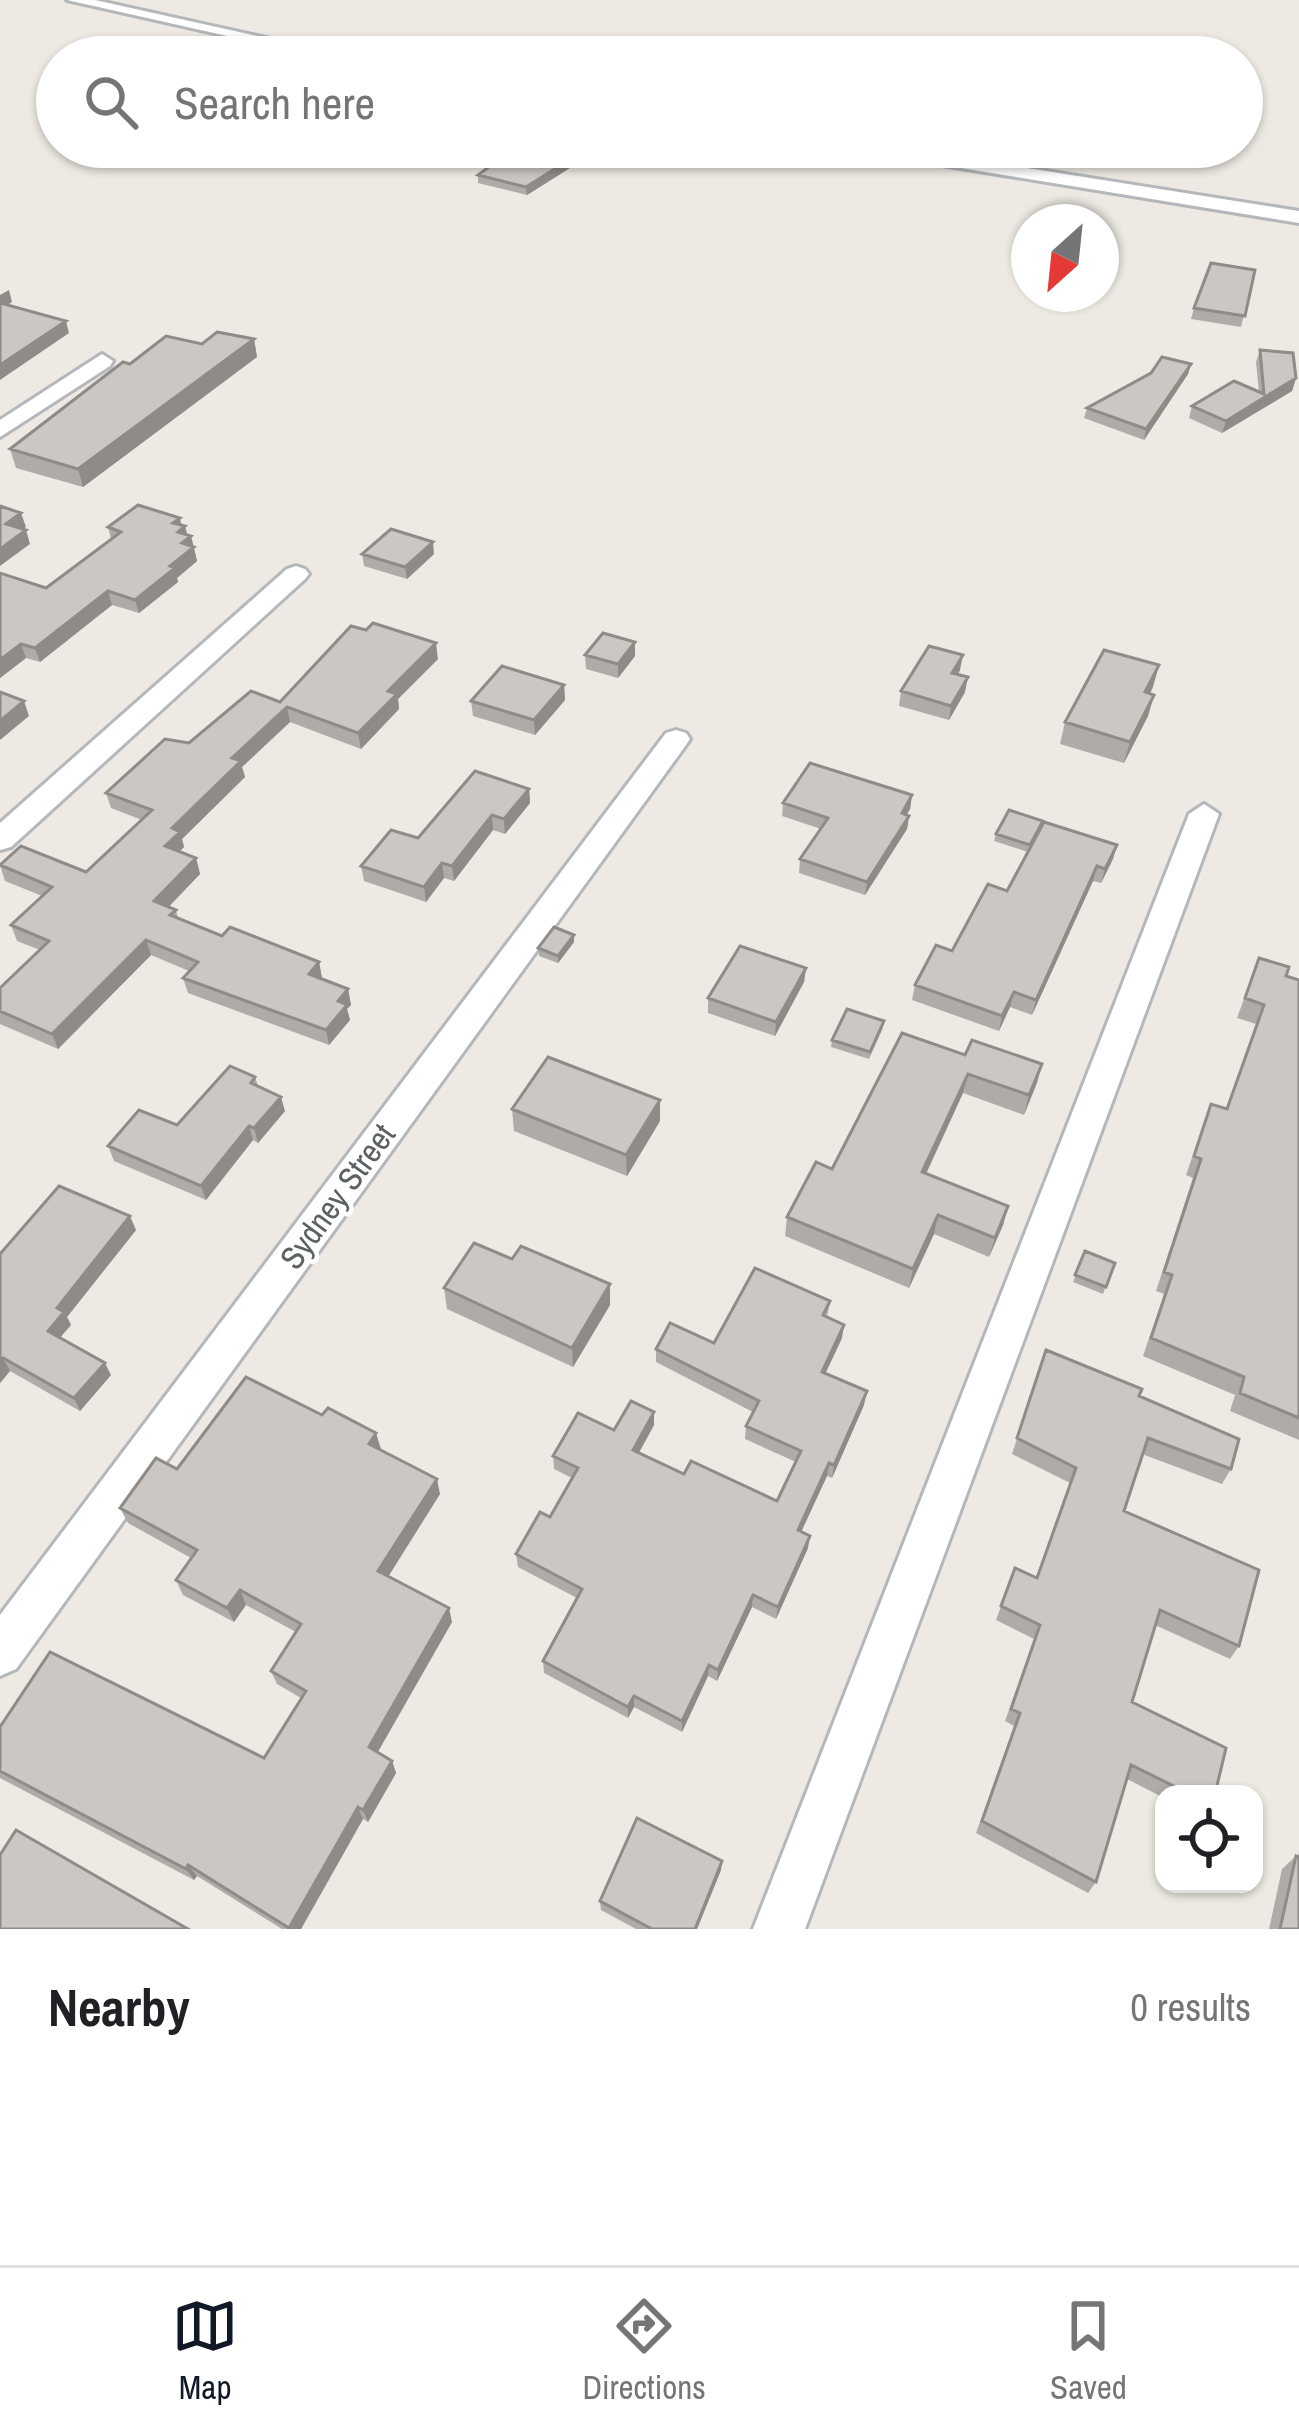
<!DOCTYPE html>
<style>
body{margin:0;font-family:"Archivo Narrow",sans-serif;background:#f6f6f6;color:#202124}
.controls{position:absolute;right:36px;bottom:36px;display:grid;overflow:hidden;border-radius:24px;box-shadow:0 3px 9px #0004}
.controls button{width:108px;height:108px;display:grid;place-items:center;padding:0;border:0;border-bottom:3px solid #e0e0e0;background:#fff;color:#202124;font:60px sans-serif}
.compass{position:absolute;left:1011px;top:204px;width:108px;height:108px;border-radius:50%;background:#fff;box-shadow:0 3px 9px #0004;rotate:207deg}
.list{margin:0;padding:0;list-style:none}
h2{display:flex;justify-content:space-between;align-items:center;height:156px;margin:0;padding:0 48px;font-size:51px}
h2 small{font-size:39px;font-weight:400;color:#757577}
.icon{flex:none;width:66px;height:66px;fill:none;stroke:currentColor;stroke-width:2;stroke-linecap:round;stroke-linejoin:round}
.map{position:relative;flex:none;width:1299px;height:1929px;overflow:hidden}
.search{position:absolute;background:#fff;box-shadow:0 3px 9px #0004;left:36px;right:36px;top:36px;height:132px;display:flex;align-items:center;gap:30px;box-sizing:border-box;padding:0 42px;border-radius:66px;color:#757577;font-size:45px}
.sheet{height:336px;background:#fff}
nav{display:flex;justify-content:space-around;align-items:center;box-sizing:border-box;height:168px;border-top:3px solid #e0e0e0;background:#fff;font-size:33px;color:#757577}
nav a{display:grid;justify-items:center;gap:6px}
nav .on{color:#111827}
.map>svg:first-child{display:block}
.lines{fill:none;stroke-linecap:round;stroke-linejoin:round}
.minor-casing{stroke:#b4b7bb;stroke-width:6}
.minor{fill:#fff;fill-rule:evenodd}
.wall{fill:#afaba8}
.shaded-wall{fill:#8f8b88}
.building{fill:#ccc7c3;stroke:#8f8b88;stroke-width:3}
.labels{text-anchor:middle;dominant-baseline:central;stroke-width:9;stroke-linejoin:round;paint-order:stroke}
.street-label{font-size:33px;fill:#5c6164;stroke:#fff}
</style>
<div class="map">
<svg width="1299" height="1929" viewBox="0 0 1299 1929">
<rect width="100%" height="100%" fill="#eeeae3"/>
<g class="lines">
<!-- minor casing -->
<g class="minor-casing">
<path id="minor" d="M67,0H95L352,57H321Z
M853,147H895L1299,211V223L862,152Z
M102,354L113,361L110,366L0,437V420Z
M296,566L305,569L309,574L305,579L11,847L0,850V823L287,569Z
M676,730L686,733L690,739L686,745L16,1669L0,1676V1615L666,733Z
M1204,804L1219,814L805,1929H753L1189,814Z"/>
</g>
<!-- minor -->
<use href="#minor" class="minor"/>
</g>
<!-- wall -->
<path class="wall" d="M515,147H583L577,152L581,161L527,195L478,183V175Z
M1255,270L1241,327L1191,319L1194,308Z
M254,339L257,357L83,487L16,468L10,449L130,364Z
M1260,350L1296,378L1292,391L1222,433L1189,418L1192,406L1259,392L1256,362Z
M1191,364L1188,374L1144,440L1084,418L1087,408Z
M181,525L185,526L187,534L191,536L197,561L177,578L178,582L139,613L112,605L40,662L26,658L0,678V573L46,588L111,539L108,527Z
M362,554H434L407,579L364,566Z
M585,655L635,656L618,678L586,669Z
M438,659L398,699L399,709L361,749L290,722L242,767L245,777L182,839L184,847L179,852L196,858L200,874L168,907L176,910L178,919L222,936L319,962L322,979L348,989L351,1005L347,1009L350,1020L329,1045L188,993L183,978L189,971L151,955L58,1049L0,1024V988L40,950L17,941L11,925L42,896L5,881L0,865L86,872L142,820L111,808L106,793L189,743L280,702Z
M1159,665L1150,694L1154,695L1148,716L1124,763L1060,744L1065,722Z
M960,670L958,674L965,692L949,720L899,706L901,691Z
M564,685L565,700L535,735L473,716L471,701Z
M529,789L530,803L505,834L493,830L454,881L444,878L426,902L364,881L361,866L418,838Z
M912,795L910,809L906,815L909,816L907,829L865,895L799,873L800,859L821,829L782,816L783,803Z
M996,834L1113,859L1101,883L1093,881L1032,1015L1010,1007L999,1031L912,1000L915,985L952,951L1007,891L1028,852L994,841Z
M574,942L558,963L539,956L538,948Z
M1259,958L1286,976L1299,980V1440L1230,1411L1235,1395L1143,1356L1164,1294L1156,1291L1193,1178L1186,1175L1204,1123L1211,1104L1226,1109L1256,1024L1237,1018Z
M806,968L804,982L775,1036L708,1013V998Z
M883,1028L869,1059L831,1047L832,1040Z
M965,1055L1042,1064L1024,1115L963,1093L926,1174L1008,1206L1003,1225L989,1257L934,1234L909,1288L785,1236L787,1217L832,1169Z
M255,1077L258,1086L285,1111L258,1143L253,1140L206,1200L114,1161L108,1146L177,1125Z
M660,1100V1121L627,1176L514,1131L512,1109Z
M136,1230L67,1317L71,1325L60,1338L111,1375L80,1411L10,1371L0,1383V1254Z
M1085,1251L1115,1263L1103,1294L1073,1282Z
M444,1288L610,1305L573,1367L447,1309Z
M830,1301L827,1317L842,1338L825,1373L864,1405L832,1478L827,1476L801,1532L808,1548L776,1619L752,1607L717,1681L708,1676L682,1732L634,1707L628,1718L544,1673L543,1661L577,1598L518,1567L516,1554L550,1517L572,1478L554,1469L553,1456L614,1430L654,1425L639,1453L684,1474L777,1501L796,1462L745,1439L746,1426L753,1412L656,1362V1349L714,1343Z
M1046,1350L1139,1396L1231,1469L1222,1484L1142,1454L1124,1511L1239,1646L1230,1659L1155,1625L1132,1702L1215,1794H1164V1798L1127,1779L1096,1882L1088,1893L976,1833L1014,1726L1005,1721L1034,1639L996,1620L1015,1568L1036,1578L1070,1483L1012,1454Z
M322,1415L376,1433L380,1450L440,1494L388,1576L452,1622L378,1752L392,1761L396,1773L368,1822L363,1819L301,1929H282L197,1876L194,1880L0,1778V1727L264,1758L301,1698L277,1684L271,1671L296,1632L246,1605L234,1622L183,1595L176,1580L191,1558L128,1523L120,1508L177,1469Z
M1299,1851V1929H1269L1282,1869L1296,1856L1298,1857Z
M721,1870L697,1929H636L601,1910L600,1901Z"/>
<!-- shaded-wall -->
<path class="shaded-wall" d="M580,153L581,161L527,195L526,187Z
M9,290L12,302L0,310V295Z
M66,321L69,333L0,380V365Z
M254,339L257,357L83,487L78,469Z
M1191,364L1188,374L1144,440L1146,429Z
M1296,378L1292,391L1222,433L1226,421Z
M21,513L26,527L11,537L6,524Z
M180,518L182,528L185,526L188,538L191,536L197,561L177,578L178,582L139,613L135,600L173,523Z
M26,530L30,544L0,566V549Z
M433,542L434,554L407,579L405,567Z
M108,591L112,605L40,662L35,648Z
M635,642V656L618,678V664Z
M436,643L438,659L398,699L399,709L361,749L358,733L388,691Z
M21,644L26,658L0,678V660Z
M963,655L960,670L950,687L952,673Z
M1159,665L1153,687L1140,714L1145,692Z
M968,677L965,692L949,720L951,706Z
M564,685L565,700L535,735L534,720Z
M1154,695L1148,716L1124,763L1130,742Z
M24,701L29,716L0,740V721Z
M287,707L290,722L242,767L245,777L182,839L184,847L170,861L165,846L172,828L232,758Z
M529,789L530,803L505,834L504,819Z
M912,795L910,809L899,827L902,813Z
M492,815L493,830L454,881L452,866Z
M909,816L907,829L865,895L867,882Z
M1117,845L1113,859L1101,883L1105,869Z
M196,858L200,874L159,917L154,901Z
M442,863L444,878L426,902L424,887Z
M1097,866L1093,881L1032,1015L1036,1000Z
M574,935V942L558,963V956Z
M146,940L151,955L58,1049L52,1034Z
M319,962L322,978L313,989L309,974Z
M806,968L804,982L775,1036L776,1022Z
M348,989L351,1005L347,1009L350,1020L329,1045L326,1030L338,1001Z
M1014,992L1010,1007L999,1031L1002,1016Z
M1042,1064L1037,1083L1024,1115L1029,1095Z
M968,1074L963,1093L918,1191L922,1172Z
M281,1097L285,1111L258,1143L254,1128Z
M660,1100V1121L627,1176L626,1155Z
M249,1126L253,1140L206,1200L201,1186Z
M1008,1206L1003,1225L989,1257L995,1238Z
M938,1215L934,1234L909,1288L913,1269Z
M130,1216L136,1230L67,1317L71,1325L54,1344L48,1331L57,1308Z
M610,1284V1305L573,1367L572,1348Z
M844,1325L842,1338L820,1385L822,1372Z
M3,1358L10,1371L0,1383V1362Z
M105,1363L111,1375L80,1411L74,1398Z
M867,1391L864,1405L832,1478L834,1465Z
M654,1412V1425L633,1463V1450Z
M376,1433L381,1449L373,1460L369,1444Z
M829,1463L827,1476L796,1543L798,1530Z
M437,1479L440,1494L383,1585L378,1571Z
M810,1536L808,1548L776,1619L778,1607Z
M240,1590L246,1605L234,1622L227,1608Z
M753,1595L752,1607L717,1681L718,1670Z
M449,1608L452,1622L373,1760L369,1747Z
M709,1665L708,1676L682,1732V1721Z
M634,1696V1707L628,1718V1707Z
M392,1761L396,1773L368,1822L363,1810Z
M358,1807L363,1819L301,1929H290Z
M722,1861L721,1870L697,1929H695Z
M188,1865L197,1876L194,1880L186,1869Z"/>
<!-- building -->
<path class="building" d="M515,147H574L569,151L580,153L526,187L478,175Z
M1211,263L1255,270L1245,316L1194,308Z
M0,303L66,321L0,365Z
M217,332L254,339L78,469L10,449L123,362L130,364L166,336L202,344Z
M1260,350L1293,353L1296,378L1226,421L1192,406L1234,381L1264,394Z
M1162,357L1191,364L1146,429L1087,408L1151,373Z
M138,505L180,518L173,523L185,526L178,532L191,536L182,543L194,547L170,566L175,568L135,600L108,591L35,648L21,644L0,660V573L46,588L121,532L108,527Z
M0,506L21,513L6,524L26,530L0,549Z
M391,529L433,542L405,567L362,554Z
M373,623L436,643L388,691L397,694L358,733L287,707L232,758L241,761L172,828L180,832L165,846L196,858L154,901L176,910L170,915L222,936L230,927L319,962L309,974L348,989L338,1001L347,1005L326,1030L183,978L198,962L146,940L52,1034L0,1011V988L49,941L11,925L52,887L0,865L21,846L86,872L152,810L106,793L165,739L189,743L251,691L280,702L351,626L366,630Z
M603,633L635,642L618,664L585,655Z
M929,646L963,655L952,673L968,677L951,706L901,691Z
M1104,650L1159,665L1145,692L1154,695L1130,742L1065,722Z
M502,666L564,685L534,720L471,701Z
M0,692L24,701L0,721Z
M810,763L912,795L902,813L909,816L867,882L800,859L828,818L783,803Z
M475,771L529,789L504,819L492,815L452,866L442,863L424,887L361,866L391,830L418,838Z
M1009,810L1043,821L1030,845L996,834Z
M1044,822L1117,845L1105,869L1097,866L1036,1000L1014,992L1002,1016L915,985L936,945L952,951L988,884L1007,891Z
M554,927L574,935L558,956L538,948Z
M740,946L806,968L776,1022L708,998Z
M1259,958L1289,967L1286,976L1299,980V1418L1240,1393L1244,1377L1151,1338L1172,1275L1164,1272L1201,1159L1194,1156L1211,1104L1227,1109L1264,1005L1245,998Z
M847,1009L884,1021L870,1052L832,1040Z
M902,1033L965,1055L972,1040L1042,1064L1029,1095L968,1074L922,1172L1008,1206L995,1238L938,1215L913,1269L787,1217L816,1162L832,1169Z
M548,1057L660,1100L626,1155L512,1109Z
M230,1066L255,1077L251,1083L281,1097L254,1128L249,1126L201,1186L108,1146L139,1110L177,1125Z
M59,1186L130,1216L57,1308L64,1312L48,1331L105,1363L74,1398L3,1358L0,1362V1254Z
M474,1243L512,1259L521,1246L610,1284L572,1348L444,1288Z
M1085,1251L1115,1263L1106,1287L1075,1275Z
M755,1268L830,1301L823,1315L844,1325L822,1372L867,1391L834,1465L829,1463L798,1530L810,1536L778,1607L753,1595L718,1670L709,1665L682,1721L634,1696L628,1707L543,1661L582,1589L516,1554L540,1512L550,1517L578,1468L553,1456L578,1413L614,1430L631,1401L654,1412L633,1450L684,1474L691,1461L777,1501L801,1451L746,1426L759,1401L656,1349L670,1323L714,1343Z
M1046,1350L1142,1389L1139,1396L1239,1439L1231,1469L1148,1438L1124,1511L1259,1570L1239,1646L1160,1610L1132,1702L1226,1748L1215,1794H1190L1131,1765L1096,1882L982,1821L1020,1713L1011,1709L1040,1625L1001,1606L1015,1568L1037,1578L1076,1468L1017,1438Z
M246,1377L322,1415L328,1408L376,1433L369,1444L437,1479L378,1571L449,1608L369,1747L392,1761L363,1810L358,1807L289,1928L188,1865L186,1869L0,1771V1727L50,1652L264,1758L306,1691L271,1671L301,1624L240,1590L227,1608L176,1580L197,1550L120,1508L156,1458L177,1469Z
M637,1818L722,1861L695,1929H652L600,1901Z
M16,1830L188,1929H0V1855Z
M1296,1856L1299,1857V1929H1280Z"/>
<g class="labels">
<!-- street labels -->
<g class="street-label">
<text transform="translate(337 1196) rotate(-54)">Sydney Street</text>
</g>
</g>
</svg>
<div class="controls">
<button><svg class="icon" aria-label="locate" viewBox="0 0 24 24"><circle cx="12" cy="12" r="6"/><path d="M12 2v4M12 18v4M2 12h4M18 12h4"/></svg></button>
</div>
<svg class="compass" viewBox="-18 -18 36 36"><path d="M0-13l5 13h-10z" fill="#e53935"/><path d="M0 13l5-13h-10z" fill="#757577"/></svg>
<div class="search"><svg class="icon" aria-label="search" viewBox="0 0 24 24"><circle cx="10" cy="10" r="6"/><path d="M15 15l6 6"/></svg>Search here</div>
</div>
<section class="sheet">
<h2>Nearby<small>0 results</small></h2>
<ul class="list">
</ul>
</section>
<nav>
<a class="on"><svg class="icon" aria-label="map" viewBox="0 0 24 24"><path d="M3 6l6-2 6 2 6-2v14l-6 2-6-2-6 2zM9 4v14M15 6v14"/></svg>Map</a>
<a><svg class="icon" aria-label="directions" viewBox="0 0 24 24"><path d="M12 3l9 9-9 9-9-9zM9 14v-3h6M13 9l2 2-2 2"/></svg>Directions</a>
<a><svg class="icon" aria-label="saved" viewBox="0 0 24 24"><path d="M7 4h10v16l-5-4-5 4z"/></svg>Saved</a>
</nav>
